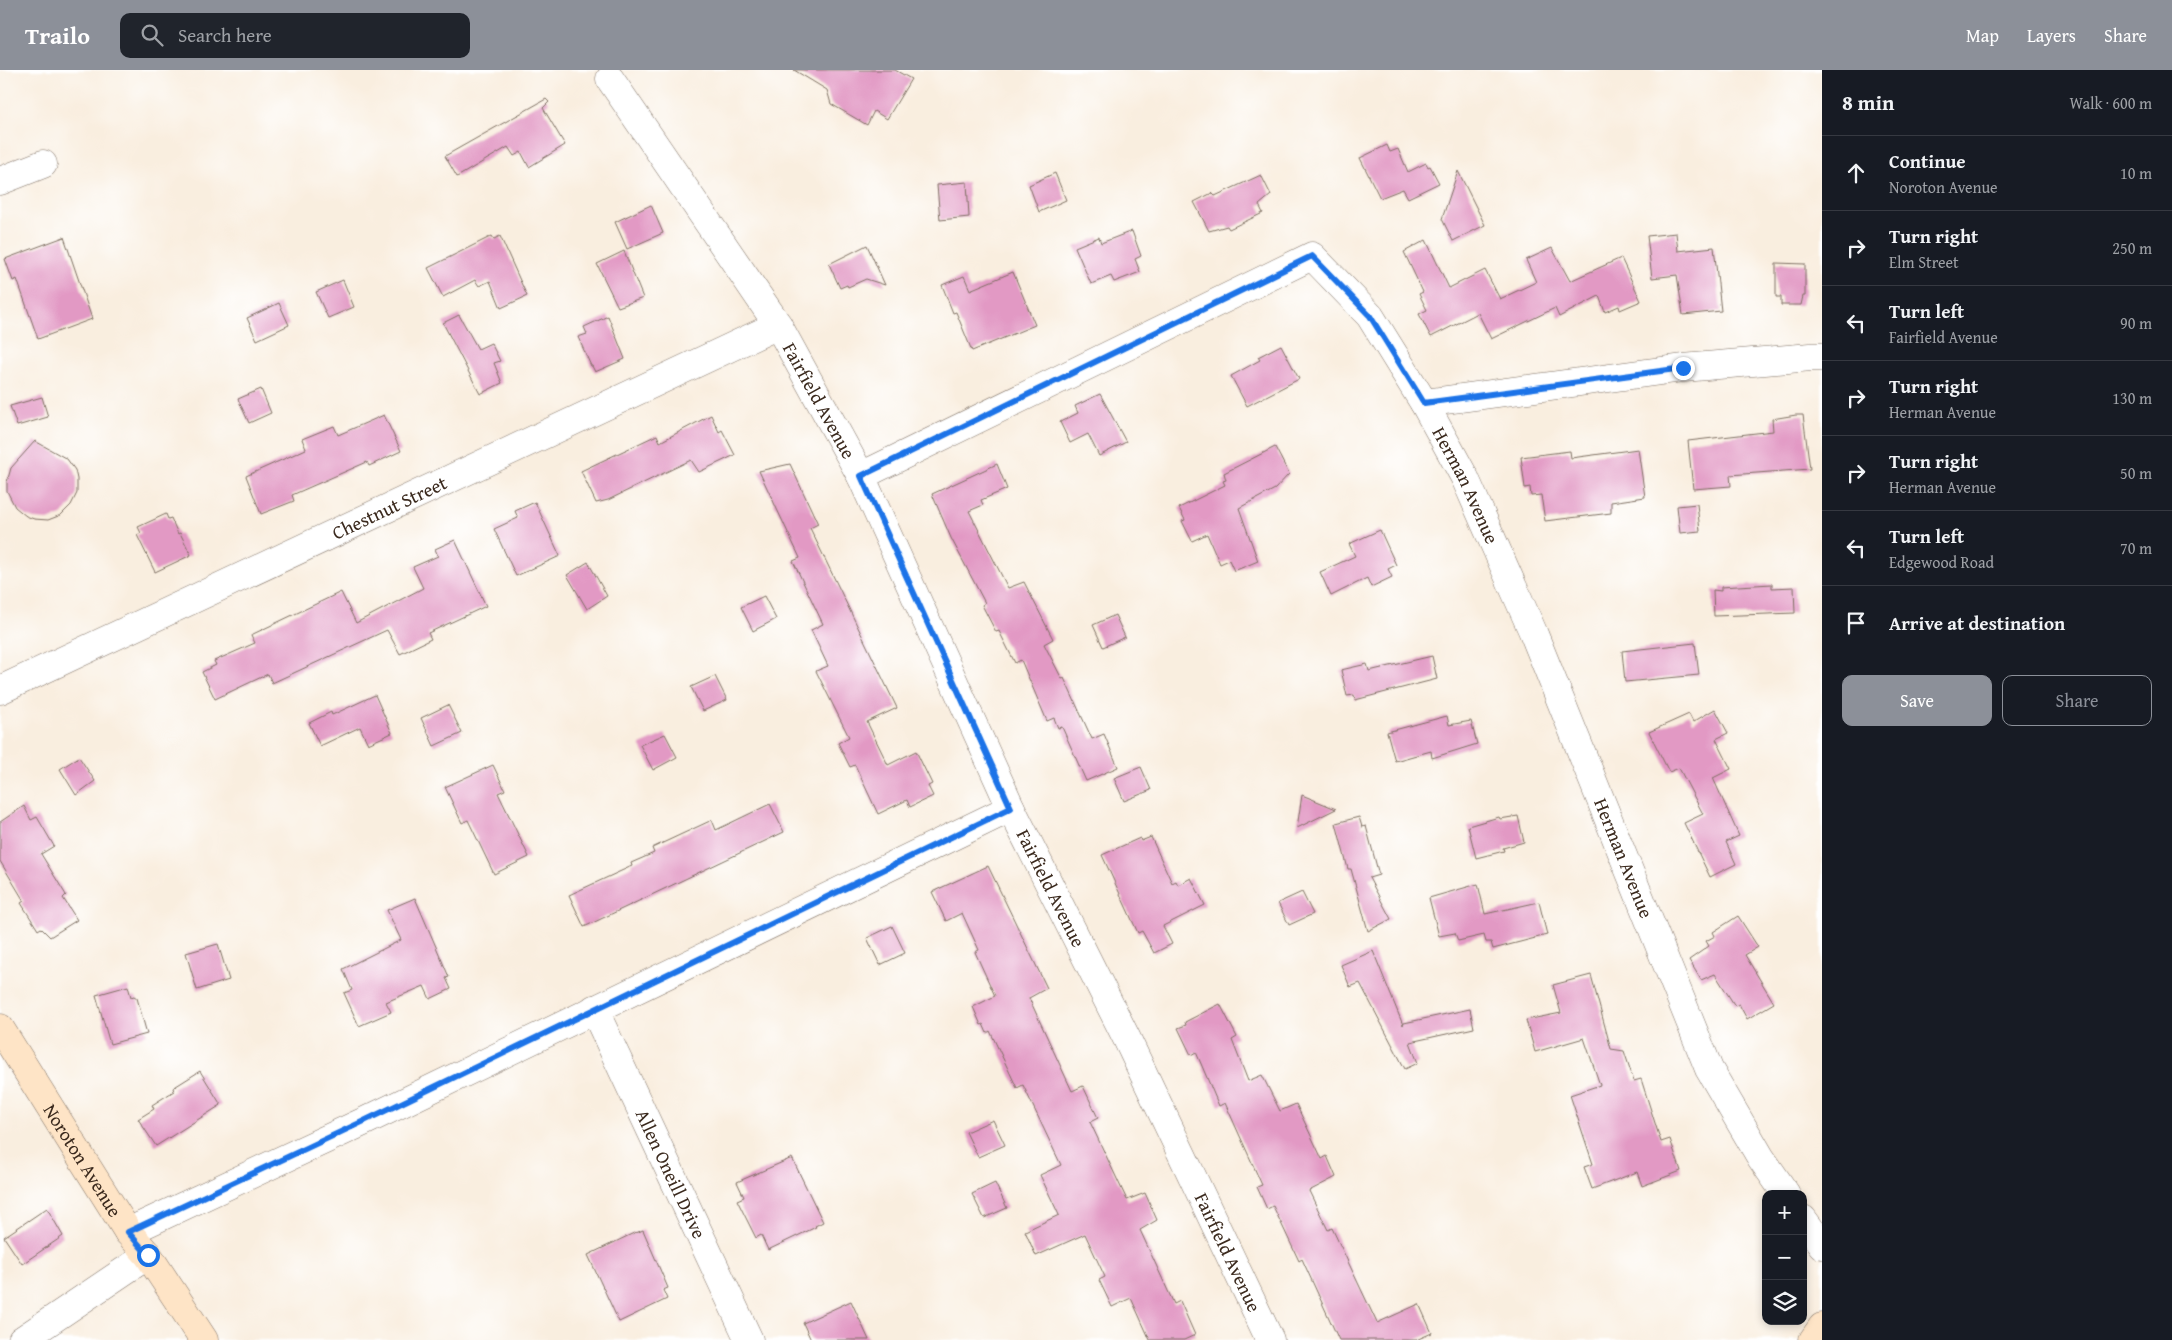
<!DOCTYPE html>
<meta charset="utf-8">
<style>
body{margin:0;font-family:"Gentium Book Plus",serif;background:#20242c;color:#f1f3f6}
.controls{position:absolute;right:15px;bottom:15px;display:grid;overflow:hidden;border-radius:10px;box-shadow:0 2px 8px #0003}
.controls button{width:45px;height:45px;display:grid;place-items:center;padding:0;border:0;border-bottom:1px solid #363941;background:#171b24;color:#f1f3f6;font:25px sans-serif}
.stop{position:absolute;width:15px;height:15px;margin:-11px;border:4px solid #1a73e8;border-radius:50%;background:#fff}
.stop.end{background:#1a73e8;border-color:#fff;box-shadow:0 1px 5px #0008}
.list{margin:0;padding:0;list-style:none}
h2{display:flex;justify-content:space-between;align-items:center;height:65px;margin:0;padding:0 20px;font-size:21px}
h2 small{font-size:16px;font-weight:400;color:#9ea1a6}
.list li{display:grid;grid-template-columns:32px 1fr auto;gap:15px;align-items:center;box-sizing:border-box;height:75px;padding:0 20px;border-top:1px solid #363941}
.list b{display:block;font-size:19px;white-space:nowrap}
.list p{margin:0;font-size:16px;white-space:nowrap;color:#9ea1a6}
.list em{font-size:16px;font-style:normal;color:#9ea1a6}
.actions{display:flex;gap:10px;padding:15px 20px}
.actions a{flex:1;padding:11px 0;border:1px solid #8c9099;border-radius:10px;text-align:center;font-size:18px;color:#8c9099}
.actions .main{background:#8c9099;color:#fff}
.icon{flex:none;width:28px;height:28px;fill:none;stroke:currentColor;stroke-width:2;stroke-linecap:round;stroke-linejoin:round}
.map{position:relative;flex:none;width:1822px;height:1270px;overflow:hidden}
header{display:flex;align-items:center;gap:30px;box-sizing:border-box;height:70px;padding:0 25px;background:#8c9099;color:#fff}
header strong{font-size:24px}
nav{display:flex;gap:28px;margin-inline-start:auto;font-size:18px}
.search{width:350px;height:45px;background:#20242c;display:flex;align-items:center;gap:12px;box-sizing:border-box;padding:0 18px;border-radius:10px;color:#9ea1a6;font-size:19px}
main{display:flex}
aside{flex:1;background:#171b24}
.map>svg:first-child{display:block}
.building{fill:#e299c4}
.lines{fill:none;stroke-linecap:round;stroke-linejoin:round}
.street-casing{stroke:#7e6f62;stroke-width:29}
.secondary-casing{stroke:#7e6f62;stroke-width:29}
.street{stroke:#fff;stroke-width:28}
.secondary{stroke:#fee4c6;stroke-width:28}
.route{stroke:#1a73e8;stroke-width:6}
.labels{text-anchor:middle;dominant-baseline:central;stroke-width:4.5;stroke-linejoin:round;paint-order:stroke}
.street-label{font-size:19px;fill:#3b2a1e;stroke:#fff}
</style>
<header>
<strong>Trailo</strong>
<div class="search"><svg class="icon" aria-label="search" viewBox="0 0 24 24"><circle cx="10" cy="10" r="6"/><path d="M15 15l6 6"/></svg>Search here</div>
<nav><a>Map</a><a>Layers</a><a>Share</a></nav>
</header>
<main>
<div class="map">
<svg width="1822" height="1270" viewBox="0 0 1822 1270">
<rect width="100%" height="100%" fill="#fff"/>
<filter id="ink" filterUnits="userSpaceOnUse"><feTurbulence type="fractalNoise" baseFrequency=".02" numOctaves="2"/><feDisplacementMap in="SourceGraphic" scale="10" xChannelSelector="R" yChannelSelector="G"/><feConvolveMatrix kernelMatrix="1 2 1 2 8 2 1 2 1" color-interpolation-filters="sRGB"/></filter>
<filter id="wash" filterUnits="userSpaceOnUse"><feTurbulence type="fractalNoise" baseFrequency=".0096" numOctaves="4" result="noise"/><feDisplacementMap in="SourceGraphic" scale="20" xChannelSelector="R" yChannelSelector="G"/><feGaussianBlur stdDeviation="1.12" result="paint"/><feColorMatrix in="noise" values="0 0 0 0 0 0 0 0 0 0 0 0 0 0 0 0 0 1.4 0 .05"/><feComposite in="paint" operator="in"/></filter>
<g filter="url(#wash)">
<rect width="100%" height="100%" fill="#f9eedf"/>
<g id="blocks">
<!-- building -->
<path class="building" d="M794,0H895L911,9L887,49L874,41L867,55L831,34L827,20Z
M546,29L549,32L543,38L565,75L529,97L521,82L514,86L508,77L457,107L445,86Z
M1387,75L1390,82L1398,79L1408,102L1426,93L1428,97L1430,96L1439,113L1408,128L1403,119L1380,128L1360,88Z
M1458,101L1485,155L1453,171L1442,149Z
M1055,103L1066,130L1039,142L1029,115Z
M1261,105L1271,125L1259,135L1263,143L1229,159L1227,156L1209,161L1194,132L1212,123L1215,126Z
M967,112L969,147L940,150L937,115Z
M651,135L663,163L627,179L615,152Z
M1132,161L1141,186L1135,189L1140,202L1114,212L1111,206L1091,214L1075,177L1099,167L1101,173Z
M1676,163L1678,181L1714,177L1721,241L1683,245L1677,205L1652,208L1647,166Z
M492,166L494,169L500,166L527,226L501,238L490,211L479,216L475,210L443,227L428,198Z
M64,167L92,249L38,269L17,209L13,211L5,189Z
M1426,170L1449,218L1485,200L1500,229L1536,212L1526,190L1552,178L1570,211L1621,188L1641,231L1620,240L1619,236L1605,242L1599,226L1559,247L1555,238L1491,269L1478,243L1431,267L1419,244L1427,240L1419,224L1423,222L1404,182Z
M867,175L885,215L866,209L848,217L847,215L840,218L829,194Z
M624,181L643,228L618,237L597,194Z
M1776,193L1805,194V226H1803L1801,235H1781V227H1776Z
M1013,202L1035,255L972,281L956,242L953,243L942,215L964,206L970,220Z
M343,210L354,237L328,248L316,222Z
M279,233L289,255L257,270L247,248Z
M459,245L478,279L491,273L500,291L494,293L502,313L480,324L443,253Z
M608,246L625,289L595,302L592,296H591L578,267L587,264L584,257Z
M1281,275L1299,309L1247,336L1231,306L1260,290L1258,287Z
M261,319L271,343L249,353L238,329Z
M1100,324L1126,372L1099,386L1088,364L1070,373L1060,352L1078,343L1075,336Z
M42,327L48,347L17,356L10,336Z
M384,345L401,381L369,396L367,392L292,425L294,431L261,444L246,406L306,379L302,369L334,356L338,365Z
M711,345L719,362L722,360L735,385L699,402L691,390L608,430L596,433L581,401L657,365L660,372Z
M1796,345H1803L1810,399L1730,405L1731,416L1693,419L1688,371L1773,361L1772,349Z
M35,371L67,389L75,400L77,409V423L71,435L61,445L48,450L34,449L26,446L15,437L7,421V412L11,398Z
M1275,377L1289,404L1275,419L1239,438L1258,491L1234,501L1229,490L1220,494L1207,464L1192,471L1182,451L1185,450L1179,438L1225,415L1223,411L1226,410L1224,403Z
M1638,379L1645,427L1611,432V443L1545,451L1541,425L1531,426L1530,417L1525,418L1521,387L1570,381L1571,388Z
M790,394L818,454L810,458L897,638L867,652L888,695L916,681L932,714L928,716L933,726L910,737L907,730L878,744L855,695L850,697L838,673L849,667L816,601L828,596L811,560L823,554L793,491L800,488L759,401Z
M997,394L1007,419L981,430L983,435L969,441L1008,518L1024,512L1053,569L1044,574L1062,609L1064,608L1092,669L1104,664L1118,697L1086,711L1062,657L1058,658L1054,648L1047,651L1021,590L1015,593L999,561L996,562L982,535L985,533L951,468L932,424Z
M535,432L560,486L516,506L494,459L518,448L515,441Z
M1697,434L1700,461L1680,463L1677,436Z
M166,444L168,449L171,448L178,464L180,463L191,485L155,502L137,465L141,463L138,457Z
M1380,460L1396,495L1388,499L1392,507L1371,517L1367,508L1331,526L1320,502L1355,486L1349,474Z
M455,470L486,536L428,563L431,569L400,584L387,560L272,613L268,604L215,629L202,602L216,595L214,591L255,573L251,565L341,522L356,553L423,518L413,497L438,486L435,479Z
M588,492L607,526L587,539L567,505Z
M1772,514V518L1794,517L1795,543L1714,546L1713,520L1721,521V517Z
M764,526L776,549L753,561L741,537Z
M1115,545L1125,567L1103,577L1093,555Z
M1695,573L1699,605L1625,612L1622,581Z
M1432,586L1437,609L1355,630L1354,625L1347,626L1341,600L1367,594L1369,601Z
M715,606L727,630L703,641L691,617Z
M375,625L392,663L368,674L360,657L320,676L309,653L331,642L332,645Z
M448,635L462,663L434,676L421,648Z
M1715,639L1728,663L1716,669L1731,699L1713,708L1739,766L1726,772L1736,794L1710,807L1684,753L1703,744L1679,698L1669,702L1649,662L1689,644L1693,652Z
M1447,646L1449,655L1471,651L1477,674L1432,688L1431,681L1395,691L1387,662Z
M665,664L677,687L653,700L640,675Z
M79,687L95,711L76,725L60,699Z
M493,695L505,720L498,723L529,787L494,804L468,750L462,753L445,717Z
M1141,697L1151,720L1124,731L1114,708Z
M1302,725L1336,739L1297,758Z
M770,734L784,762L584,857L569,825L632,796L631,793L654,783L652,778L712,750L716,760Z
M24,736L31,750L37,747L54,776L41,784L66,825L63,828L77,850L50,867L41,858L38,860L21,833L24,831L0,791V752Z
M1518,746L1524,772L1503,778L1504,781L1476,788L1468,756L1499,747L1500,749Z
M1359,747L1362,757L1366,756L1379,805L1369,808L1391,849L1368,861L1351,799H1348L1336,753Z
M1151,767L1172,813L1176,811L1178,815L1191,808L1205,835L1163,856L1172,874L1154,883L1142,861L1138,863L1102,785L1140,768L1141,771Z
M988,796L1047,918L1029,928L1072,1021L1083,1016L1098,1048L1090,1052L1127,1130L1145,1123L1157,1150L1140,1160L1174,1234L1180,1231L1195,1265L1184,1270H1150L1131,1228L1112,1237L1099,1210L1105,1207L1085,1164L1036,1186L1025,1161L1059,1145L1040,1105L1061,1095L1023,1015L1017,1018L990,961L987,963L983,954L981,955L973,937L995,926L975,882L979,880L962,843L946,851L932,822Z
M1478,814L1485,844L1539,832L1547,865L1493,879L1491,872H1486L1484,865L1458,871L1455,863L1439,866L1429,828Z
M1302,822L1313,844L1289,855L1278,833Z
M415,828L449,907L446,908L451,919L430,929L424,916L386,932L391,942L359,956L344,923L352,920L343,899L401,870L387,840Z
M1738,846L1758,877L1745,885L1774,933L1747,949L1739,934L1735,936L1715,904L1701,910L1689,890L1709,876L1706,871L1715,866L1713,862Z
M892,856L905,883L880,895L867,868Z
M218,874L229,910L197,920L186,883Z
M1373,881L1403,955L1404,953L1470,939L1474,958L1410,972L1418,993L1405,999L1360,913L1350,917L1341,895Z
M1591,905L1611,979L1624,981L1634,1011L1641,1009L1661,1072L1670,1069L1681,1101L1642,1116L1637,1102L1592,1119L1584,1097L1593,1094L1570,1025L1600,1015L1584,968L1535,982L1526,950L1561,943L1553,915Z
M128,916L131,927L134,926L137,928L147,964L110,974L96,925Z
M1220,934L1237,967L1232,970L1248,1011L1262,1005L1280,1041L1296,1034L1322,1089L1327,1086L1336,1107L1309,1121L1328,1160L1332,1158L1377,1253L1419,1234L1432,1263L1416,1270H1339L1302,1189L1299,1191L1273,1136L1267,1139L1257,1117L1262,1115L1225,1033L1219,1036L1196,982L1191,985L1178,958L1186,955L1185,952Z
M200,1001L221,1035L156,1076L138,1049L154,1039L152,1035L174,1021L173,1018Z
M993,1050L1005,1075L978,1087L966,1062Z
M792,1088L823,1152L815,1156L816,1157L768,1180L761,1165L756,1168L737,1130L744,1127L737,1112Z
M995,1113L1007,1138L984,1148L972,1124Z
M47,1138L63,1166L22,1194L4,1167Z
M643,1160L668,1218L663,1220L667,1229L619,1252L588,1185L636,1162V1163Z
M851,1231L869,1270H811L803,1253Z"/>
</g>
</g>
<g filter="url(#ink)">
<use href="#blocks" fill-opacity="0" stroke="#7e6f62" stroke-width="1"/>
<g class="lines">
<!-- street casing -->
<g class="street-casing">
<g id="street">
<path id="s1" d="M610,9L778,255L861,406L1011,738L1127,969L1270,1270"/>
<path d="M0,111L43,94"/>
<path d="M1424,333L1683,298L1811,287H1822"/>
<path id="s2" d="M861,406L1312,186L1370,246L1424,333L1465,408L1533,562L1709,999L1761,1088L1786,1124"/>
<path id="s3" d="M0,620L778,255"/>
<path id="s4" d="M594,939L749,1270"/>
<path d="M1803,1149L1822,1175"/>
<path d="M128,1162L363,1052L1011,738"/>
<path d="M22,1270L148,1185"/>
</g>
</g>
<!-- secondary casing -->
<g class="secondary-casing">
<g id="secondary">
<path id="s5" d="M0,958L128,1162L148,1185L204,1270"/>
<path d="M1813,1270L1822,1257"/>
</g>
</g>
<!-- street -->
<use href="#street" class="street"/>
<!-- secondary -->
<use href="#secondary" class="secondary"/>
</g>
</g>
<g class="lines" filter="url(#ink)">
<!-- route -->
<path class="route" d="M148,1185L128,1162L362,1052L1011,738L861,406L1312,186L1370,246L1424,333L1683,298"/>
</g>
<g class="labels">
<!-- street labels -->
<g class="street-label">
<text stroke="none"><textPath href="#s1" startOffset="384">Fairfield Avenue</textPath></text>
<text stroke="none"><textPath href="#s2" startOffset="780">Herman Avenue</textPath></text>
<text stroke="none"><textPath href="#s3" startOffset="430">Chestnut Street</textPath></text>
<text stroke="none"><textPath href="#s2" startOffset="1185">Herman Avenue</textPath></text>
<text stroke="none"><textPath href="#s1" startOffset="924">Fairfield Avenue</textPath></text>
<text stroke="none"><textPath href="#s5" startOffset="156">Noroton Avenue</textPath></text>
<text stroke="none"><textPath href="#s4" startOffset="182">Allen Oneill Drive</textPath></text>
<text stroke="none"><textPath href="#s1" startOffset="1329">Fairfield Avenue</textPath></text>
</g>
</g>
</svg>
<div class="controls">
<button>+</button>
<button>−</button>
<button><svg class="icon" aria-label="layers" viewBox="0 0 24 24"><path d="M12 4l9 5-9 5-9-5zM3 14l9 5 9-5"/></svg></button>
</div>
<div class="stop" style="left:148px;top:1185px"></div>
<div class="stop end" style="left:1683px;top:298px"></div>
</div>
<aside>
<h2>8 min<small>Walk · 600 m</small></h2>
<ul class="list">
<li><svg class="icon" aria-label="ahead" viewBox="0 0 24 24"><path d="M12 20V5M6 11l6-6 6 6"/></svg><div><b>Continue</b><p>Noroton Avenue</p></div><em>10 m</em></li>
<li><svg class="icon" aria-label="right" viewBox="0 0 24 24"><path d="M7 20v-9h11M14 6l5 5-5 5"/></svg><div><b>Turn right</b><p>Elm Street</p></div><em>250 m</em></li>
<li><svg class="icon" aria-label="left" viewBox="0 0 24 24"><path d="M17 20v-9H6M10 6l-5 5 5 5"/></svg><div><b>Turn left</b><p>Fairfield Avenue</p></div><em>90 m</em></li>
<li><svg class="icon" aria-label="right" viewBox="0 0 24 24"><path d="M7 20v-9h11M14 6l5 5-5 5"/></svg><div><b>Turn right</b><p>Herman Avenue</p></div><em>130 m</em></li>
<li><svg class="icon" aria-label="right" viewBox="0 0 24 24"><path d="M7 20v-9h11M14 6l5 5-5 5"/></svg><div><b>Turn right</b><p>Herman Avenue</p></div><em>50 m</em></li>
<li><svg class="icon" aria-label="left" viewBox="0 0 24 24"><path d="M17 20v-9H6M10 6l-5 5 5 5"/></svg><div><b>Turn left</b><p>Edgewood Road</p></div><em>70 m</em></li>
<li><svg class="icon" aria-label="arrive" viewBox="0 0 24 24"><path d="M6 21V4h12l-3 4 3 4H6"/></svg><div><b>Arrive at destination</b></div></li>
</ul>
<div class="actions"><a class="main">Save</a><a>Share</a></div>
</aside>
</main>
